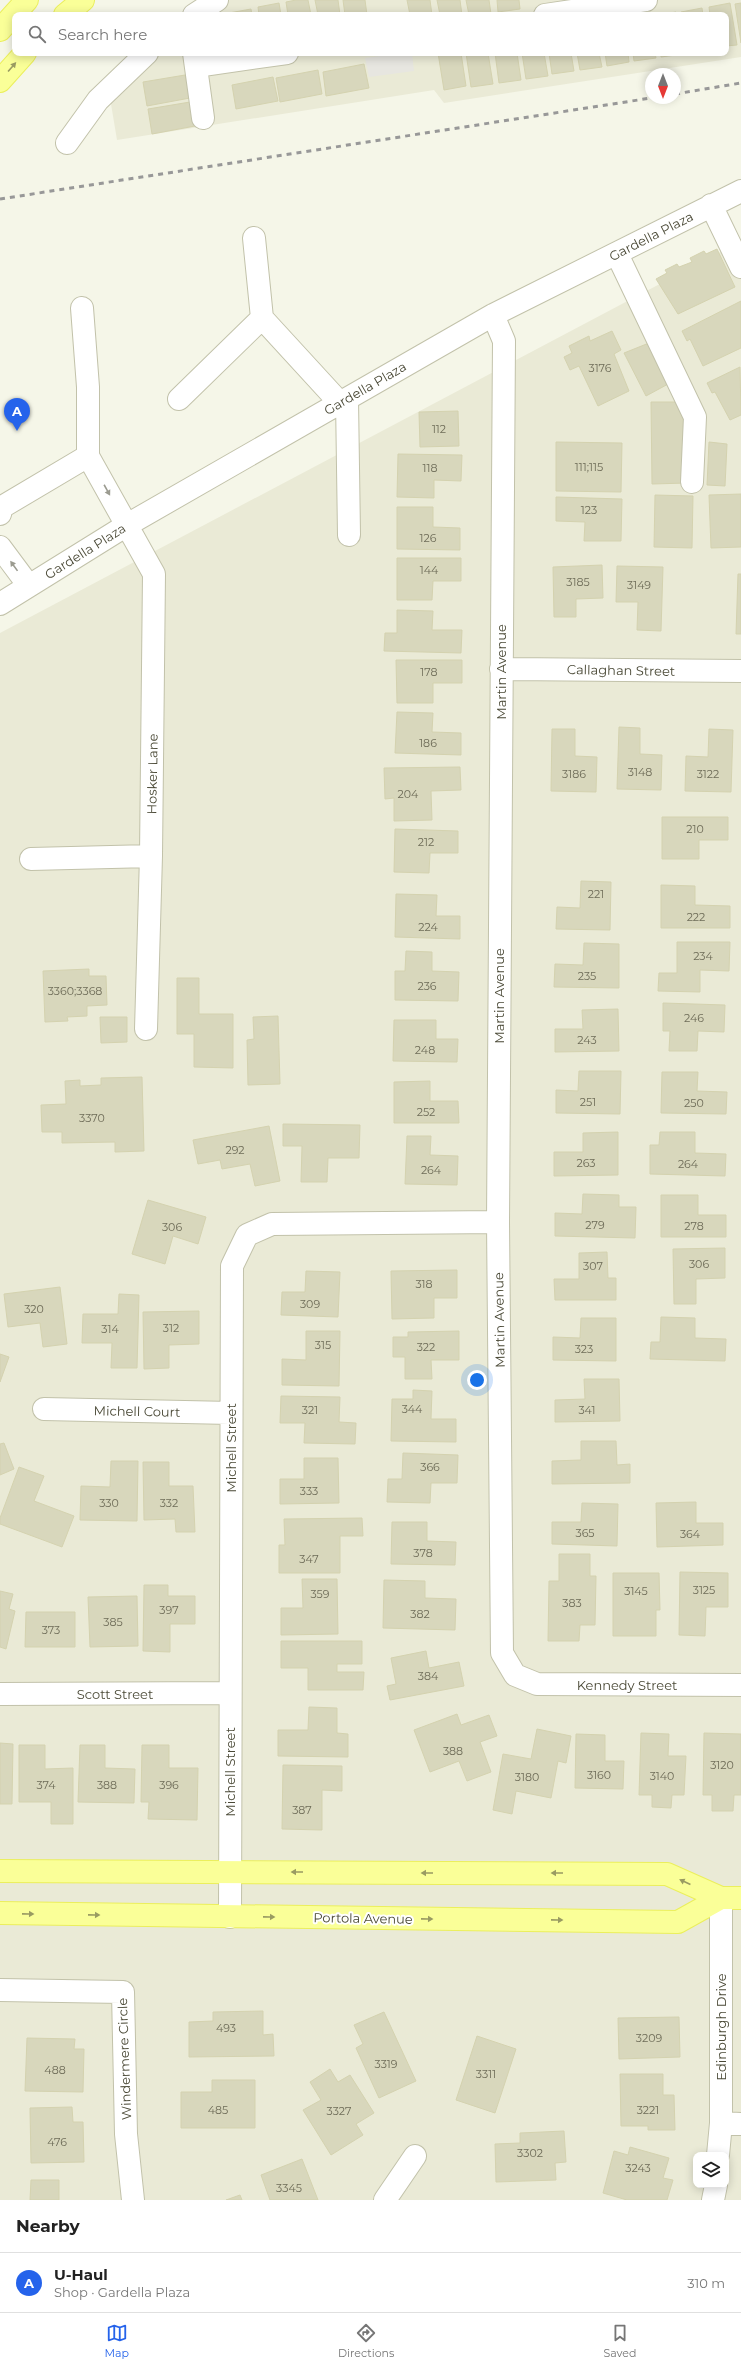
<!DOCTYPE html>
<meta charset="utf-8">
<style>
body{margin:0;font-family:Montserrat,sans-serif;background:#f2f2f2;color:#222}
.controls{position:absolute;right:12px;bottom:12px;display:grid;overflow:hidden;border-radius:8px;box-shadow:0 2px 10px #0003}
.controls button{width:36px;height:36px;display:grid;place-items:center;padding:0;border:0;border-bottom:1px solid #e0e0e0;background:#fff;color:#222;font:20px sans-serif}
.compass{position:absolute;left:645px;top:68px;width:36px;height:36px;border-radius:50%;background:#fff;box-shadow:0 2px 10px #0003;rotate:180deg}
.you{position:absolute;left:477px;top:1380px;width:14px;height:14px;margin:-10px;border:3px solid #fff;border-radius:50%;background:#1a73e8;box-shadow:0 0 0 6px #1a73e833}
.badge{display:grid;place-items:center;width:26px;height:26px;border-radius:50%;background:#2563eb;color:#fff;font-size:13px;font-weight:700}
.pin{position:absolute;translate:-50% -33px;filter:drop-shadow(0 1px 2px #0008)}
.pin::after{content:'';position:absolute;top:21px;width:14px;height:12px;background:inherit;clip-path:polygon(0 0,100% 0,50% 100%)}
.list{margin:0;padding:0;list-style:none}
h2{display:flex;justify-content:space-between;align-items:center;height:52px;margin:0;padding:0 16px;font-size:17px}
h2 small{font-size:13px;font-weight:400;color:#767676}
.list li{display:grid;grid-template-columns:26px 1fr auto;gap:12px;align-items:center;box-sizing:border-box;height:60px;padding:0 16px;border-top:1px solid #e0e0e0}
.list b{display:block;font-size:15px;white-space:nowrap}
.list p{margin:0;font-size:13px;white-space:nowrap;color:#767676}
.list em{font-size:13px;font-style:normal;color:#767676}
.icon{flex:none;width:22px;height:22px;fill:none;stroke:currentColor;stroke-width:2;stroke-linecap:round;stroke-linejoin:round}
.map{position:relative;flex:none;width:741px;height:2200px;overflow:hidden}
.search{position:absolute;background:#fff;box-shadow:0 2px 10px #0003;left:12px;right:12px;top:12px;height:44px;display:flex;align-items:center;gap:10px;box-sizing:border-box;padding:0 14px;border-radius:8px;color:#767676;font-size:15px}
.sheet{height:112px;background:#fff}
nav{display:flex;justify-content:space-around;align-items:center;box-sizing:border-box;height:56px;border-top:1px solid #e0e0e0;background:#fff;font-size:11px;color:#767676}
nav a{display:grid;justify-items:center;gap:2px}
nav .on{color:#2563eb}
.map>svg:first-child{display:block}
.residential{fill:#eaead6;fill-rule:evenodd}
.parking{fill:#e7e6e0}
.building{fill:#d8d7bc;stroke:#d4d2af}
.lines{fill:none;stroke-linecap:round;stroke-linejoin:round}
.minor-casing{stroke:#c2c2aa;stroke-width:24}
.major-casing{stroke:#ebef5c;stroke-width:24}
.minor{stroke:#fff;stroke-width:22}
.major{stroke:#faff98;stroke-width:22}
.rail{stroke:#989898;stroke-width:3;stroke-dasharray:5 5;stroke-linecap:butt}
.oneway{fill:#999b62}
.oneway2{fill:#9b9b90}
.labels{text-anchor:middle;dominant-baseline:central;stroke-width:4;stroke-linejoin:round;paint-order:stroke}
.number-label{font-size:11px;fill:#6e6c58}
.street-label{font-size:13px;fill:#4a4936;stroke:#fff}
</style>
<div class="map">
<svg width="741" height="2200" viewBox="0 0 741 2200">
<rect width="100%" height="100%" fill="#f5f6e8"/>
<!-- residential -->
<path class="residential" d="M227,0H741V57L444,103L434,90L117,140L110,98L155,53H726V15H204Z
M741,241V2200H0V633ZM696,2155H726V2185H696Z"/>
<!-- parking -->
<path class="parking" d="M402,53H412L414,71L369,77L365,58Z"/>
<!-- building -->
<path class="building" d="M296,0H308L311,15H288L286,2Z
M315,0H338L340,15H318Z
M343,0H365L367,15H345Z
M407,0H430L432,15H410Z
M437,0H460L462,15H440Z
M466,0H489L491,14L469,15Z
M497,0H519L520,9L498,12Z
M279,3L281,15H259L258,7Z
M730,3L737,45L726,46V15H710L709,7Z
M741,3V43L735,4Z
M702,8L703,15H681V12Z
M251,9L252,15H230L229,13Z
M676,12L677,15H659Z
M438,53H461L466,86L444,90Z
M466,53H488L493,84L471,87Z
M495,53H517L521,80L499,83Z
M522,53H544L548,76L526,79Z
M549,53H571L574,71L552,74Z
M577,53H599L602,67L580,70Z
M605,53H628L629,62L607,66Z
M633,53H655L656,58L634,61Z
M661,53H683V54L661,57Z
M364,64L369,88L326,96L323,72Z
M318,70L322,94L280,102L276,78Z
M185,75L190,98L147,106L143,82Z
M273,77L278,101L236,109L232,85Z
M190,102L195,126L152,134L148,109Z
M717,249L735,287L678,314L656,279L667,273L665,270L677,264L679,267L692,262L690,258L704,251L706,254Z
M741,301V348L703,366L690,339L687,341L682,331Z
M612,331L621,350L614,354L629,391L598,406L579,366L570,370L564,357L572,353L569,346L589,336L590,341Z
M649,343L670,383L646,396L624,353Z
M740,367L741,415L730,420L715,392L712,393L707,383Z
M651,402H686L687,483L652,484Z
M458,411L459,446L420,447L419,412Z
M556,442L622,443L621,492L556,491Z
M709,442L727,444L725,486L707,485Z
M398,454L462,455L461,481L434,480V498L397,497Z
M741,494V547L711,548L709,495Z
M655,495L693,496L692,548L654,547Z
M556,497L622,499L621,541H584L585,522L556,521Z
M397,507H433V527L460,528V550L397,549Z
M397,558H461V581H433L432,600H397Z
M602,565L603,598L576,599V617H554L553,567Z
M617,566L663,567L661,631L637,630L638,602H616Z
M738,574H741V634H736Z
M397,610L433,611L432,630H462L461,653L384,651L385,633H397Z
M396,660H462V683H433V703H397Z
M397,712L433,713L432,732L461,733V755L395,753Z
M619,727L640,728V754L662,755L661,790L617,789Z
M552,729H575V756L597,757L596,792L551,791Z
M709,729L733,730L731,792L685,791L686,756L708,757Z
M460,767L461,790L431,791L432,820L394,821V798L385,799L384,768Z
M662,817H728V840H699V859H662Z
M395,829L458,831V853H430L429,873L394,872Z
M581,881L611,882L610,930L556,929L557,907L580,908Z
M661,885L695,886V905L730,906V928H661Z
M396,894L437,895L436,916H460V939L395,937Z
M677,942H730L729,971L700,970V992L658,991L659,973H677Z
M584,943L619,944V988L554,987L555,964L583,965Z
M406,951L432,952V971L459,972L458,1001L395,1000V971H405Z
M89,969V976H106L107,1005L87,1006V1016L67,1017L68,1021L45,1022L43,971Z
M177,978H199V1014H233V1068L194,1067V1034H177Z
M663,1003L725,1005L724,1032L698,1031L697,1051H669L670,1031H663Z
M618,1009L619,1051L555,1052V1029H583L582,1010Z
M278,1016L280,1084L248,1085L247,1040L254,1039L253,1017Z
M100,1017H127V1042L101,1043Z
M394,1020H436V1039H458L457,1062L393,1061Z
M579,1071H621L620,1114L556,1113V1090L578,1091Z
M662,1072H698L697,1091L727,1092L726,1114L661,1113Z
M142,1077L144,1151L115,1152V1142L62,1143V1132H42L41,1105L66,1104L65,1081L80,1080V1086L101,1085V1078Z
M430,1081V1101H458L459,1123H394V1082Z
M283,1124L360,1125L359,1158H328L327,1182H301L302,1146H283Z
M269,1126L280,1181L255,1186L250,1164L222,1169L220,1160L198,1164L193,1140Z
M618,1132V1175L554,1176V1152H583V1133Z
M660,1132H695V1153L726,1154L725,1176L650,1174V1145H659Z
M407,1136H431L430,1155L458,1156L457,1185L405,1184Z
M583,1194L619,1195V1207H636L635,1238L555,1236V1213L582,1214Z
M661,1195H698V1215H726V1237H661Z
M148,1200L206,1217L198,1244L173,1236L165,1264L132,1254Z
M725,1248V1278L696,1279V1304H674L673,1249Z
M607,1252L608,1278H616V1300H555L554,1279H579V1253Z
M457,1270V1298H434V1318L392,1319L391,1271Z
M306,1271L340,1272L338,1317L281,1315L282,1292H305Z
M60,1287L67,1344L43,1347L40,1323L8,1327L4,1294Z
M119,1294L139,1295L137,1368H111L112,1343H82L83,1314H118Z
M199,1311V1344L169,1345V1368L144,1369L143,1312Z
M661,1317L695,1318V1338L726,1339L725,1361L650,1359L651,1342H660Z
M581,1318H616V1361L553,1360V1337L580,1338Z
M306,1331H340L339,1386L282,1385V1359L306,1360Z
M459,1331V1360H431L432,1379H405V1357H393V1337H408V1332Z
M0,1354L9,1357L0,1382Z
M584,1379H619L620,1421L555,1422V1400L585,1399Z
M413,1390L432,1391L431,1419H456V1442L391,1441L392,1399H413Z
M281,1396L340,1397L339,1422L356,1423L355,1444L304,1443L305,1423H280Z
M581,1441H616L617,1465L630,1464V1483L552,1484V1461L581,1460Z
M4,1443L14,1469L0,1475V1444Z
M403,1453L458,1455L457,1483H431L430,1503L387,1502L388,1479H402Z
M304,1458H338L339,1503L280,1504V1479H304Z
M111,1461H138L137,1521L80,1520L81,1486L110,1487Z
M143,1462H169V1486H193L195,1532H176L175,1519L144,1520Z
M19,1467L44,1476L34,1501L74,1516L62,1547L0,1524V1518Z
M696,1502V1523H723V1545L657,1547L656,1503Z
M582,1503L618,1504L617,1546L552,1544V1522H581Z
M362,1518L363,1536H340V1573H279V1545H285L284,1519Z
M392,1522H427V1541L456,1542L455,1565L391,1564Z
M559,1554H590V1576H596L595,1625H580L579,1641H548L549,1581H559Z
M680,1572L728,1573V1607H706L705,1636L679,1635Z
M613,1573H659L660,1610H656V1636H613Z
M302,1579H337L338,1634L281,1635V1608H303Z
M384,1580L425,1581V1598L456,1599L455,1630L383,1628Z
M144,1585H168V1596H195V1624H170V1652L143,1651Z
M0,1591L13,1594L9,1609L15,1611L6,1649L0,1647Z
M137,1596L138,1646L90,1647L88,1597Z
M26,1612H75V1647H25Z
M281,1641H362V1664H337V1672H364L363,1690H308V1668H281Z
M426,1651L429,1668L459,1662L464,1686L390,1700L387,1686L396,1684L391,1658Z
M309,1707L337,1708V1733L348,1734V1757L278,1756V1730H308Z
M457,1714L461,1725L489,1715L497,1736L480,1742L491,1772L467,1781L459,1761L430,1772L414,1730Z
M537,1729L571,1736L566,1763L558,1761L551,1798L516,1791L512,1814L493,1810L503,1754L531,1759Z
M641,1733L669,1734L668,1756H686L684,1795H672L671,1808L652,1807V1795H639Z
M704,1733L741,1734V1795H734L733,1811H712V1795H703Z
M576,1734L605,1735V1761H624L623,1789L575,1788Z
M0,1743L13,1744L12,1804H0Z
M19,1745H45V1769L73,1768V1824H51V1802H19Z
M80,1745H105V1768L135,1769L134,1803L78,1802Z
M142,1745H169V1768H198L197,1820L148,1819L149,1802H141Z
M283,1765L342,1766V1791L322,1790V1830L282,1829Z
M263,2011V2035L273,2034L274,2056L189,2057V2022L213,2021V2012Z
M384,2012L416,2081L379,2098L356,2048L363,2044L354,2025Z
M679,2017L680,2057L619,2059L618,2018Z
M477,2036L516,2049L495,2113L456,2100Z
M27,2038L75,2039L74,2049H84L83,2092L25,2091Z
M330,2069L338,2082L350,2075L374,2113L356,2124L363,2135L331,2155L303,2110L321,2100L310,2082Z
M620,2074H663V2095H674L675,2130H648V2126H621Z
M212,2080H255V2128H181V2092H212Z
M72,2107L73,2122H83L84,2162L31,2163L30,2108Z
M564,2131L566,2162L555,2163L556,2180L496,2182L495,2144L520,2143V2133Z
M630,2147L669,2158L663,2178L673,2180L667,2200H627L603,2193L614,2151L628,2155Z
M302,2159L318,2200H270L261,2175Z
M31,2180H59V2200H30Z
M240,2195L242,2200H226Z"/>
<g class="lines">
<!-- minor casing -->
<g class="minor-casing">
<path id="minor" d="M194,15L217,0
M545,15L646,0
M194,53L203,118
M196,66L287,53
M67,143L98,100L147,53
M711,205L741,267
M254,238L262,318
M617,254L695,417L692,482
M82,308L88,387V456L154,574L151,856L146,1029
M493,315L504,341L498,1222L502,1653L515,1675L537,1684L741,1685
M179,399L262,318L340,403
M347,399L349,535
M0,514L2,507L88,456
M0,547L29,586
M0,604L127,525L493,315L741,191
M501,669L741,671
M31,859L151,856
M44,1409L231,1413
M0,1694L230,1693
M230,1917L232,1266L247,1235L272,1224L498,1222
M0,1990L123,1992L126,2134L133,2200
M721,2123L741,2124
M718,2155L721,2123V1898
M385,2200L415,2156
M713,2200L716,2185"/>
</g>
<!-- major casing -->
<g class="major-casing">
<path id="major" d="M65,15L83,0
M0,30L27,0
M0,81L25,53
M0,1871L667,1874L721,1898H741
M0,1913L678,1922L721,1898"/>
</g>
<!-- minor -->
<use href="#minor" class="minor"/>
<!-- major -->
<use href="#major" class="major"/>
<!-- rail -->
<path class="rail" d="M675,94L741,83
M0,199L651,98"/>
</g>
<!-- one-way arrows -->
<defs><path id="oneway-solid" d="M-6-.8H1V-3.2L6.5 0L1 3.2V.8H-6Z"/></defs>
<g class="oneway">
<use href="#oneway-solid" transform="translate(12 67) rotate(-49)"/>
<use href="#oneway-solid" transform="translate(297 1872) rotate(-180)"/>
<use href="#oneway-solid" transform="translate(427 1873) rotate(-180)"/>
<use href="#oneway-solid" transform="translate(557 1873) rotate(-180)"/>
<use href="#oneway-solid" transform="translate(685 1882) rotate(-155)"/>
<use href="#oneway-solid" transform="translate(28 1914) rotate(1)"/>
<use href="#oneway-solid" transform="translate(94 1915) rotate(1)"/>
<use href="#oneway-solid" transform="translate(269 1917) rotate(1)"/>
<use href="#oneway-solid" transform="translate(427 1919) rotate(1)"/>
<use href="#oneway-solid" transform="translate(557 1920) rotate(1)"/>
</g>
<g class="oneway2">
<use href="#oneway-solid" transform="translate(107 490) rotate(61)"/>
<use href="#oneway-solid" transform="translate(14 566) rotate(-126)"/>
</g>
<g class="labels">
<!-- number labels -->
<g class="number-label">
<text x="600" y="368">3176</text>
<text x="439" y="429">112</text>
<text x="589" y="467">111;115</text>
<text x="430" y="468">118</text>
<text x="589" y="510">123</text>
<text x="428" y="538">126</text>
<text x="429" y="570">144</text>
<text x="578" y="582">3185</text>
<text x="639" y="585">3149</text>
<text x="429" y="672">178</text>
<text x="428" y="743">186</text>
<text x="640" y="772">3148</text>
<text x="574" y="774">3186</text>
<text x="708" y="774">3122</text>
<text x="408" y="794">204</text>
<text x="695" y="829">210</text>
<text x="426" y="842">212</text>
<text x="596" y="894">221</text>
<text x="696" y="917">222</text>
<text x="428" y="927">224</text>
<text x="703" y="956">234</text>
<text x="587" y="976">235</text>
<text x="427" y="986">236</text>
<text x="75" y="991">3360;3368</text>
<text x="694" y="1018">246</text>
<text x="587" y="1040">243</text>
<text x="425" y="1050">248</text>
<text x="588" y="1102">251</text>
<text x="694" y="1103">250</text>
<text x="426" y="1112">252</text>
<text x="92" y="1118">3370</text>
<text x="235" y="1150">292</text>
<text x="586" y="1163">263</text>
<text x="688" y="1164">264</text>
<text x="431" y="1170">264</text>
<text x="595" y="1225">279</text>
<text x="694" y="1226">278</text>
<text x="172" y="1227">306</text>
<text x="699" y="1264">306</text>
<text x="593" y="1266">307</text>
<text x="424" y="1284">318</text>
<text x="310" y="1304">309</text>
<text x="34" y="1309">320</text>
<text x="171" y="1328">312</text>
<text x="110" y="1329">314</text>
<text x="323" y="1345">315</text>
<text x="426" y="1347">322</text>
<text x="584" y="1349">323</text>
<text x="412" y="1409">344</text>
<text x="310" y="1410">321</text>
<text x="587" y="1410">341</text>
<text x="430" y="1467">366</text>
<text x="309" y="1491">333</text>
<text x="109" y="1503">330</text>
<text x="169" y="1503">332</text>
<text x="585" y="1533">365</text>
<text x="690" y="1534">364</text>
<text x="423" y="1553">378</text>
<text x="309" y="1559">347</text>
<text x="704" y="1590">3125</text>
<text x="636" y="1591">3145</text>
<text x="320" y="1594">359</text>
<text x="572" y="1603">383</text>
<text x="169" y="1610">397</text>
<text x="420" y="1614">382</text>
<text x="113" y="1622">385</text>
<text x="51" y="1630">373</text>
<text x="428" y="1676">384</text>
<text x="453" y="1751">388</text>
<text x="722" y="1765">3120</text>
<text x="599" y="1775">3160</text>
<text x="662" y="1776">3140</text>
<text x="527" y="1777">3180</text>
<text x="46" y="1785">374</text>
<text x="107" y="1785">388</text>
<text x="169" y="1785">396</text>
<text x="302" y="1810">387</text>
<text x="226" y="2028">493</text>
<text x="649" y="2038">3209</text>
<text x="386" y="2064">3319</text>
<text x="55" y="2070">488</text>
<text x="486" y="2074">3311</text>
<text x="218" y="2110">485</text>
<text x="648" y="2110">3221</text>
<text x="339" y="2111">3327</text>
<text x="57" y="2142">476</text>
<text x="530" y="2153">3302</text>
<text x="638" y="2168">3243</text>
<text x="289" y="2188">3345</text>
</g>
<!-- street labels -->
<g class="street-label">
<text transform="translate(651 236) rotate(-27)">Gardella Plaza</text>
<text transform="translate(365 388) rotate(-30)">Gardella Plaza</text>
<text transform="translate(85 551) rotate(-32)">Gardella Plaza</text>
<text transform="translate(621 670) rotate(1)">Callaghan Street</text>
<text transform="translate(501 672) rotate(-90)">Martin Avenue</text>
<text transform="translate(152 774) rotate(-89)">Hosker Lane</text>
<text transform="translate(499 996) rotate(-90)">Martin Avenue</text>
<text transform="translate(499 1320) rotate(-91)">Martin Avenue</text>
<text transform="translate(137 1411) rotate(1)">Michell Court</text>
<text transform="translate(231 1448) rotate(-90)">Michell Street</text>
<text x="627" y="1685">Kennedy Street</text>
<text x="115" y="1694">Scott Street</text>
<text transform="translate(230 1772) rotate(-90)">Michell Street</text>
<text transform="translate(363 1918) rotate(1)">Portola Avenue</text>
<text transform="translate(721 2027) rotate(-90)">Edinburgh Drive</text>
<text transform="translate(124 2059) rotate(-92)">Windermere Circle</text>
</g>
</g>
</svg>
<div class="controls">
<button><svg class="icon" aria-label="layers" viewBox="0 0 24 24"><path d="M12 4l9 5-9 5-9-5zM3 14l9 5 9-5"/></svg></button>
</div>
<svg class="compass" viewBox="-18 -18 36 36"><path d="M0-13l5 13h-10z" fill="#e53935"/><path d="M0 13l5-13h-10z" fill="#767676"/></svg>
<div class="you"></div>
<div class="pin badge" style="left:17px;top:431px">A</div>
<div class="search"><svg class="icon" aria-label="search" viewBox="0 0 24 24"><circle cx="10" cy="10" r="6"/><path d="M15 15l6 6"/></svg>Search here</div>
</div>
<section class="sheet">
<h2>Nearby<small></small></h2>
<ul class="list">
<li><span class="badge">A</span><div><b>U-Haul</b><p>Shop · Gardella Plaza</p></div><em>310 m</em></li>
</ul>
</section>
<nav>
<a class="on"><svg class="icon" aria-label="map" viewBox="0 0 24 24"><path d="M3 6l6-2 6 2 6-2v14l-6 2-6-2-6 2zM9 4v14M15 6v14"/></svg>Map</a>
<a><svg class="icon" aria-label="directions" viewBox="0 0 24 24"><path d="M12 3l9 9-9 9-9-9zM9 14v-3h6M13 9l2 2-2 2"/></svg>Directions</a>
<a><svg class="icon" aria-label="saved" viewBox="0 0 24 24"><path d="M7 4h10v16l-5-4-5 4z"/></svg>Saved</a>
</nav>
